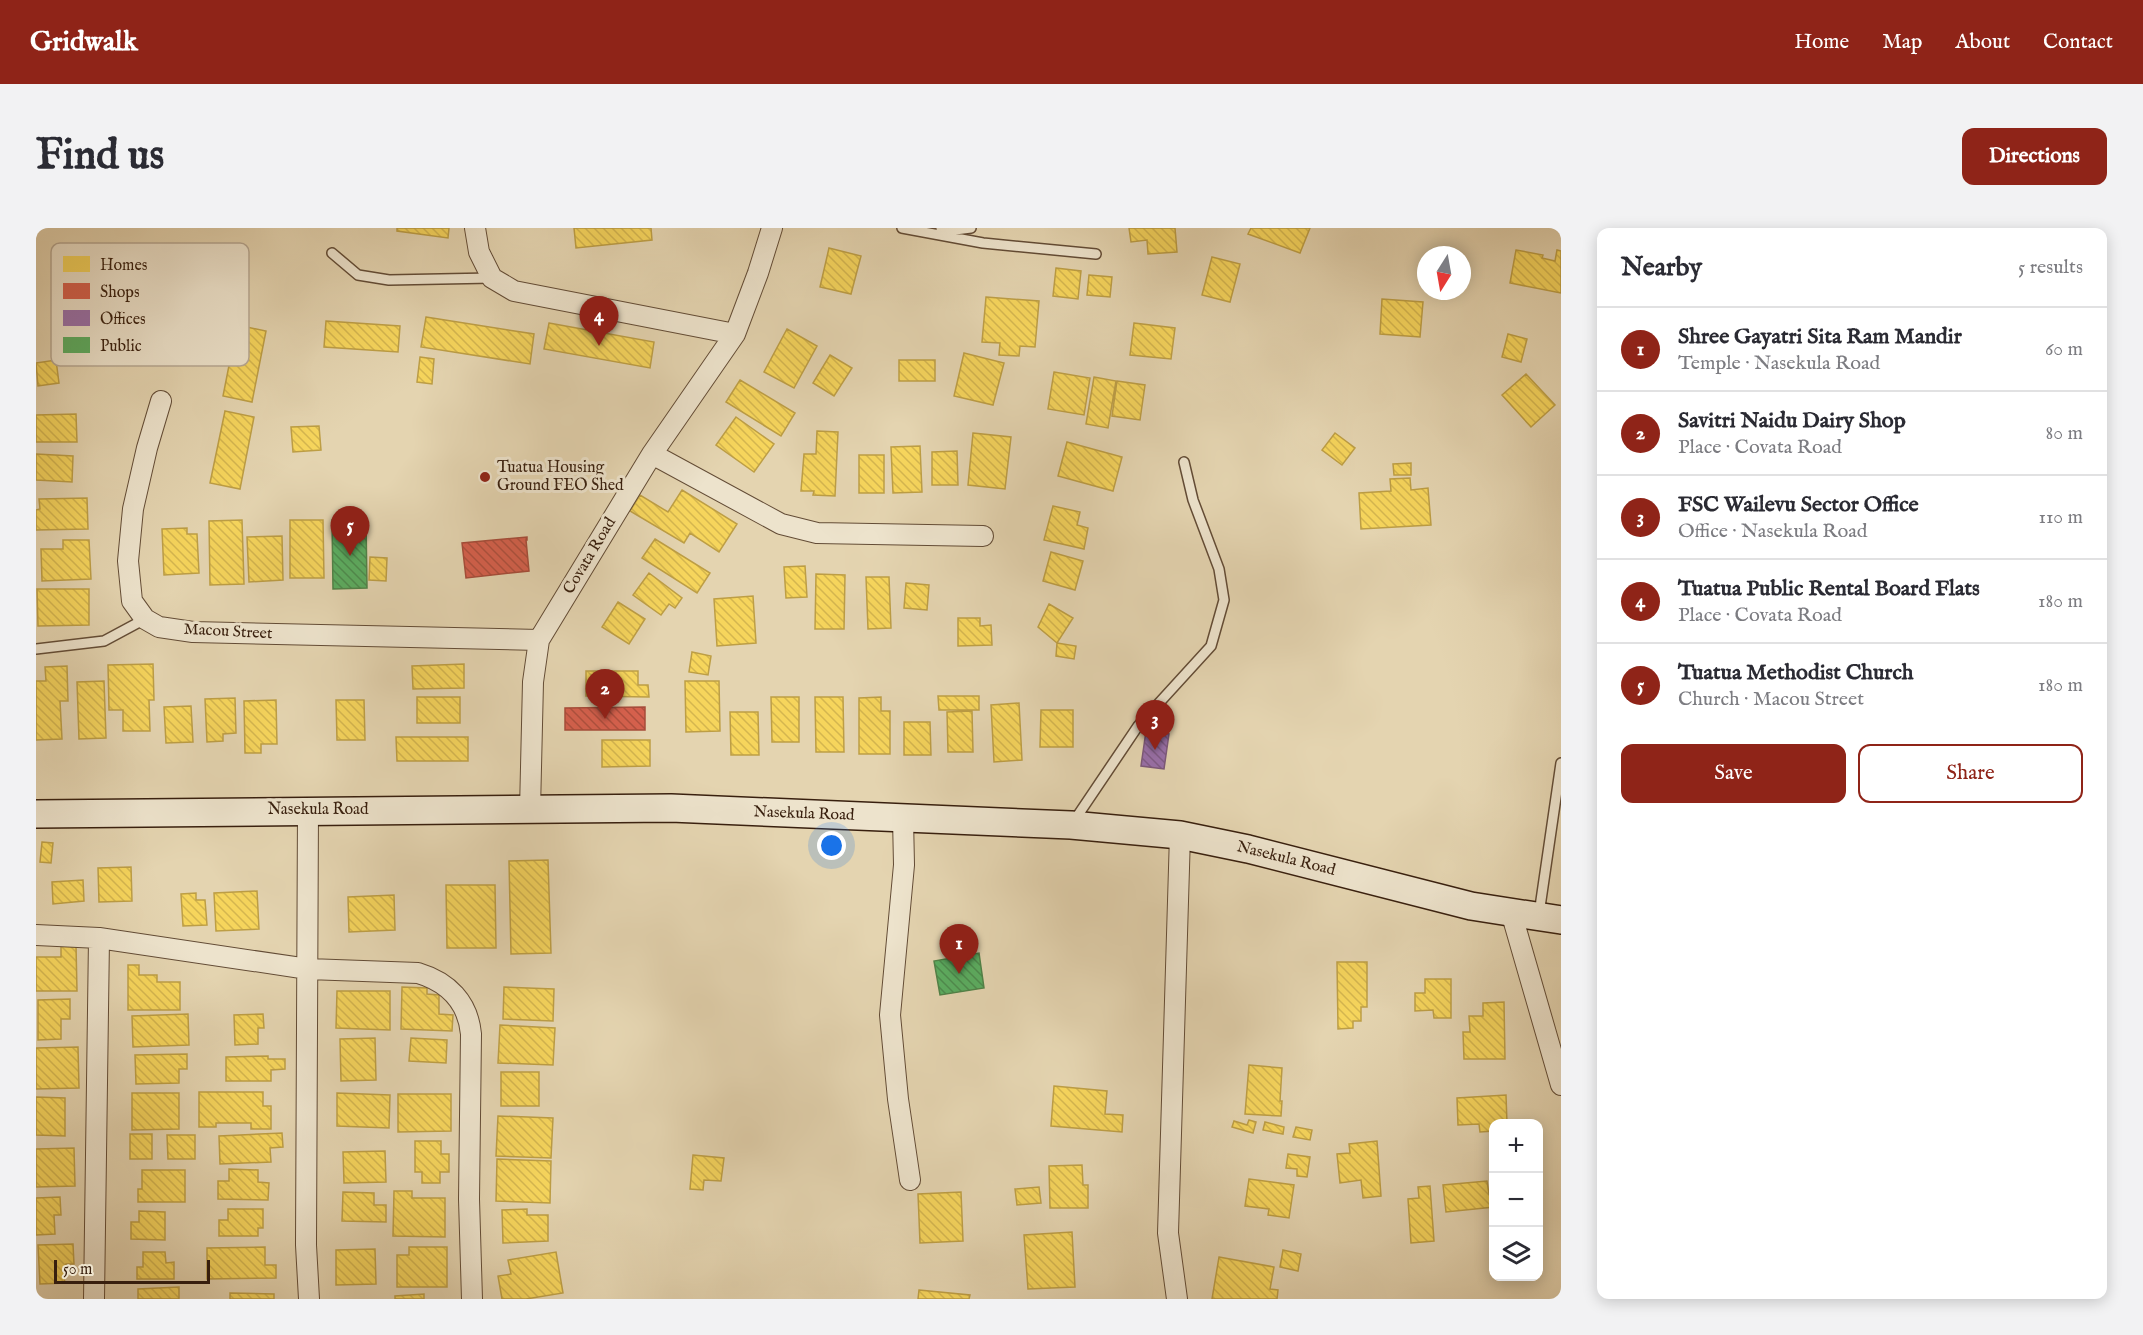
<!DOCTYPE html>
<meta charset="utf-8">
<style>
body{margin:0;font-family:"IM FELL English",serif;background:#f2f2f3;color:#2b2b33}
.controls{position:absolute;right:18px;bottom:18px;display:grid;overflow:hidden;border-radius:12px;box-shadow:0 3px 15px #0003}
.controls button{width:54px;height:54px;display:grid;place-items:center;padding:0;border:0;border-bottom:2px solid #e1e1e2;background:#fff;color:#2b2b33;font:30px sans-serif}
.compass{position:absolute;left:1381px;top:18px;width:54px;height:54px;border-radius:50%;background:#fff;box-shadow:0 3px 15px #0003;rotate:191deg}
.scale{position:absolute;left:18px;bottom:15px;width:156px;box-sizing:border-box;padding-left:6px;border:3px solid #381f0e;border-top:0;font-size:16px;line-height:21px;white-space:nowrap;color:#381f0e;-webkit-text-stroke:4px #ede3cc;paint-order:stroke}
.you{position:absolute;left:796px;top:618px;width:21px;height:21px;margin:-15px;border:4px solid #fff;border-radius:50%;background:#1a73e8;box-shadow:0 0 0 9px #1a73e833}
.badge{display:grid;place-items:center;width:39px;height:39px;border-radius:50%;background:#8f2418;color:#fff;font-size:20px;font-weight:700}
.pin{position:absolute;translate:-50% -50px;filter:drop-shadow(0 2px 3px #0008)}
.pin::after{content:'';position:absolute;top:32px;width:21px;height:18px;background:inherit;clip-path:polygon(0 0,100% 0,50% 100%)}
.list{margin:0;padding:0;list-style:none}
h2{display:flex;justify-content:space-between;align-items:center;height:78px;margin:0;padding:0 24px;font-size:26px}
h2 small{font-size:20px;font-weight:400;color:#7c7c81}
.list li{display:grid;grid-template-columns:39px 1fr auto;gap:18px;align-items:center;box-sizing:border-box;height:84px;padding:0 24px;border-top:2px solid #e1e1e2}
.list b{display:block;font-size:22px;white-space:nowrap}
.list p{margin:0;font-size:20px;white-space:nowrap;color:#7c7c81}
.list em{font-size:20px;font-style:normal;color:#7c7c81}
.actions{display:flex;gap:12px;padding:18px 24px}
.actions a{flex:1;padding:14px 0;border:2px solid #8f2418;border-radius:12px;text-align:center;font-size:21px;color:#8f2418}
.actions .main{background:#8f2418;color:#fff}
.icon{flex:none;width:33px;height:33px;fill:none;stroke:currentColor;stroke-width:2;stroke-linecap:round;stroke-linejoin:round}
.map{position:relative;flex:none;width:1525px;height:1071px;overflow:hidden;border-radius:12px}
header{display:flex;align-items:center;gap:36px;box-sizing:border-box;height:84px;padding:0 30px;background:#8f2418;color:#fff}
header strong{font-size:28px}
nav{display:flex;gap:33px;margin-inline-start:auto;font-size:21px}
.intro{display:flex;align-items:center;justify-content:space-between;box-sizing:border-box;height:144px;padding:0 36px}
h1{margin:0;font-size:42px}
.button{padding:15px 27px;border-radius:12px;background:#8f2418;color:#fff;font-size:21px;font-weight:700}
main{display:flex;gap:36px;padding:0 36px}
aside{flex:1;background:#fff;border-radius:12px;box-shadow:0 3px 15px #0003}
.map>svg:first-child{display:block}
.homes{fill:url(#homes-back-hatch);stroke:#bd9e45;stroke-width:1.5}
.shops{fill:url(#shops-back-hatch);stroke:#a74c3a;stroke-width:1.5}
.offices{fill:url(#offices-back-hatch);stroke:#7c587c;stroke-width:1.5}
.public{fill:url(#public-back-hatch);stroke:#508348;stroke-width:1.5}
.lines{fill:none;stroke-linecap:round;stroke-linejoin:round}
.service-casing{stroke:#634c36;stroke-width:12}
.minor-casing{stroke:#634c36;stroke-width:22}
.secondary-casing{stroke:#381f0e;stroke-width:30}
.service{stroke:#ede3cc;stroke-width:9}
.minor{stroke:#ede3cc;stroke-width:20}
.secondary{stroke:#ede3cc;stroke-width:27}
.poi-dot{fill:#8f2418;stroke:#ede3cc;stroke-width:2}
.labels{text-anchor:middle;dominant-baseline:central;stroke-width:6;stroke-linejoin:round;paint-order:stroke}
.poi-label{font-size:16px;fill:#381f0e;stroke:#ede3cc;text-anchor:start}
.street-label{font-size:16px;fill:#381f0e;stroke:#ede3cc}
.key{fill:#ede3cc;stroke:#b7a893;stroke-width:1.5}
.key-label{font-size:16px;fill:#381f0e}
</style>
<header>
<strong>Gridwalk</strong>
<nav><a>Home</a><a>Map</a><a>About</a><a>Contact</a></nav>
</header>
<div class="intro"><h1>Find us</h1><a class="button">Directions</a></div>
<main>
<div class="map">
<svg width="1525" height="1071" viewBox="0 0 1525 1071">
<defs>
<pattern id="homes-back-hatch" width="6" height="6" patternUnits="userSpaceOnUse" patternTransform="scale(1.5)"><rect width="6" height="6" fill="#f6d55c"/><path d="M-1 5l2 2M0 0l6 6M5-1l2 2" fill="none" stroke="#d4b64f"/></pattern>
<pattern id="shops-back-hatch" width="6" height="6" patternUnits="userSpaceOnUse" patternTransform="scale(1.5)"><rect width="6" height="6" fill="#d6604d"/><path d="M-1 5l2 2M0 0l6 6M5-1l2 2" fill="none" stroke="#af4f3e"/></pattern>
<pattern id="offices-back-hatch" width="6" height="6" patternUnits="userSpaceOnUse" patternTransform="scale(1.5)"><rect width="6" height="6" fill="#9970ab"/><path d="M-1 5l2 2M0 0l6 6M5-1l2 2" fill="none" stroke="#7e5b8a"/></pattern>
<pattern id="public-back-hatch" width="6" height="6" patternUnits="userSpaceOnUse" patternTransform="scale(1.5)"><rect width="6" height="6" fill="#5aae61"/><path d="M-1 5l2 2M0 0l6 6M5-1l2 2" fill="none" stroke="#4b8d4e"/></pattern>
</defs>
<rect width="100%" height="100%" fill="#e4d4b0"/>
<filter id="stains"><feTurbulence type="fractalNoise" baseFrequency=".00333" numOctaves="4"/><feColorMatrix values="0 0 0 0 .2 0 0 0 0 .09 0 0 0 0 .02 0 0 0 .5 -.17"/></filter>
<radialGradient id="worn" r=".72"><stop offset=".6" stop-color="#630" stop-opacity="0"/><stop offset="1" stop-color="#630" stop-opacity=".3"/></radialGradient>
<!-- homes -->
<path class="homes" d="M361,0H413L412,10L361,3Z
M538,0H615L616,12L540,20Z
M1093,0H1139L1141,24L1112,26L1111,12L1095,14Z
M1215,0H1274L1264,25L1212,6Z
M793,20L825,28L815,66L784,59Z
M1480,22L1507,27L1506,30L1519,33L1521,22L1525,23V65L1474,55Z
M1176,29L1204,36L1194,74L1166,67Z
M1020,40L1045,43L1042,71L1017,68Z
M1053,47L1076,49L1074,69L1051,67Z
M950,69L1003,73L999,119L984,118L983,128L963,127L964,115L946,114Z
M1346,71L1387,74L1384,109L1344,106Z
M390,89L498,106L494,136L385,119Z
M290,93L364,98L362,124L288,119Z
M513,95L618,114L614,140L508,121Z
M1098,95L1139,100L1135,131L1094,127Z
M201,97L230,103L216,174L187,168Z
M751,101L781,118L758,160L728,144Z
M1472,106L1491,111L1485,134L1466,129Z
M928,125L968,135L957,177L918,168Z
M794,127L816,140L798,168L777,155Z
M384,129L398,131L396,156L381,154Z
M20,132L23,155L2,158L0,135Z
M863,132H899V153H863Z
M1018,144L1054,150L1048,187L1012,181Z
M1490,146L1519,177L1495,199L1466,167Z
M1058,149L1080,153L1072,200L1050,196Z
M704,152L759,185L745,208L690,174Z
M1081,153L1109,157L1104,192L1076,188Z
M189,183L218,189L204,261L174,255Z
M40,186L41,214H0V187Z
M700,189L738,216L718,244L680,217Z
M283,198L285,222L257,224L255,199Z
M781,203L802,204L799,268L777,267L778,263H765L768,226H780Z
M937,205L975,209L969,261L932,257Z
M1299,205L1319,220L1306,237L1286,222Z
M1031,214L1086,229L1077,263L1022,248Z
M884,218L886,264L857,265L855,219Z
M921,223L922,257H896V224Z
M0,226L37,228L36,254L0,252Z
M823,227H848V265H823Z
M1375,235V247H1358L1357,236Z
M1374,250L1375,262L1392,260L1395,297L1325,301L1323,265L1355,263L1354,251Z
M646,262L701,296L683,324L654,305L648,315L594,283L604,267L632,284Z
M51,270L52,301L0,302V282L4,281L3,271Z
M1017,278L1044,284L1041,297L1052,300L1048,321L1008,312Z
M206,292L208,356L174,357L173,293Z
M254,292H287L288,350H254Z
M151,300V306H161L163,345L128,347L126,301Z
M246,308L247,352L213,354L211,309Z
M619,311L674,345L661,365L606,330Z
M27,312H53L55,351L6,353L5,321H27Z
M1015,324L1047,333L1039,362L1007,353Z
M334,329L351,330L350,353L333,352Z
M769,338L771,369L750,370L748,339Z
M613,345L646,370L639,380L633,376L625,387L597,367Z
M780,346L809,347L808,401H779Z
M830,349H853L855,400L832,401Z
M870,355L893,357L891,382L868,380Z
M1,361H53V397L2,398Z
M717,368L720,415L681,418L678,371Z
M582,374L609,391L593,416L566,399Z
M1013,376L1037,390L1021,415L1002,399Z
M922,390H944V398L955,397L956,417L922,418Z
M1021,415L1040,418L1038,431L1020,428Z
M656,424L675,428L672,447L653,444Z
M117,436L118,472H113L114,503H87V482H73L72,437Z
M428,436V460L377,461L376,438Z
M31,438L32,473H24L26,511L0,512V453H10L9,439Z
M550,443H602V457H612L613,469L550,468Z
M68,453L70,510L43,511L41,454Z
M649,453H683L684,503L650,504Z
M902,468H943V482H903Z
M381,469H424V495H381Z
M735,469H763V514H736Z
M779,469H807L808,524H780Z
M845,469V483H854V526H823V470Z
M199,470L200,505L187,506V513L171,514L169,471Z
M240,472L241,516H225V525H209L208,473Z
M300,472H328L329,512H301Z
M983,475L986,532L958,534L955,477Z
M155,478L157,514L130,515L128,479Z
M1005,482H1037V519H1004Z
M936,483L937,524H912L911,484Z
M694,484H722L723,527H695Z
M868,494H894L895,527H868Z
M360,509H432V533H361Z
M566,512H614V538L566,539Z
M6,614L17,615L15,635L4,634Z
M512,632L515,725L475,726L473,633Z
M95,639L96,673L63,674L62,640Z
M47,652L48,673L17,676L16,654Z
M410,657H459L460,720H411Z
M221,663L223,701L180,703L178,665Z
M160,665V672H169L171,697L147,698L145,666Z
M358,667L359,702L313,704L312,669Z
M25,717H40L41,763H0V729H25Z
M1301,734H1331V779H1325V793H1317V800L1302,801Z
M92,737H103V747H121V754H144V782H92Z
M1389,751H1415V790H1398L1397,782L1379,783V765H1389Z
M366,759L391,760V766L403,767V786L417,787L416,803L365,801Z
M468,759L518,761L517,793L467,791Z
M301,763H354V802L300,800Z
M34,771V791H25V811L2,812V772Z
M1468,774L1469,831H1428L1427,804H1434L1433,788H1447V775Z
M152,786L153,817L97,819L96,788Z
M227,786L228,800H222V816L199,817L198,787Z
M464,797L519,800L517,837L462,835Z
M339,810L340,852L305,853L304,811Z
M375,810L411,812L410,835L373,833Z
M42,819L43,860L0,861V820Z
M151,826V841H143V855L100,856L99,827Z
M232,828V831H249V841L235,842V853H190V829Z
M1213,837L1246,840L1244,873H1246L1245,888L1209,886Z
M465,844H503V878H465Z
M1018,858L1071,863L1069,886L1087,887L1086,904L1015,898Z
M163,864H227V878H235V901H215V895H180V899H163Z
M96,865H143V901L96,902Z
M301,865L354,867L353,900L301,898Z
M362,866H415V903L362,904Z
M1470,867L1471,895L1458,896V903L1444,904L1443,896L1422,897L1421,870Z
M0,869L29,870V908L0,907Z
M462,888L517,890L515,930L460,928Z
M1213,892L1220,894L1217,905L1196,899L1198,893L1211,897Z
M1229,894L1248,899L1247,906L1227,902Z
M1260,899L1276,902L1274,912L1257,909Z
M246,905L247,919L234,920L235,934L184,936L183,908Z
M94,906H116V931H94Z
M131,907H159V931H132Z
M379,913H405V926H413V944H404V955H386V944H379Z
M1341,913L1345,968L1327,970L1325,952L1304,955L1301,926L1314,925L1313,916Z
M38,920L39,958L0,959V921Z
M349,923L350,954L308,955L307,924Z
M1252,926L1274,929L1271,949L1261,948V941L1250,940Z
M657,927L688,930L685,953L668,952L667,962L654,961Z
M461,931L515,933L514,975L460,973Z
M1046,937L1047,957H1052V980H1014L1013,938Z
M193,941L222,942V954L233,955L232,972L182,971V953H193Z
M106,942H149V974H102V961H106Z
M1213,951L1258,957L1253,990L1232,987L1233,981L1209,978Z
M1451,953L1453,966H1458V979L1410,984L1407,957Z
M1394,958L1398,1013L1375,1015L1372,971L1383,970L1382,959Z
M1003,959L1005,975L981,977L979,961Z
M358,963H376V970H409V1009L357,1008Z
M307,964L338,965V977H350V994L306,993Z
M925,964L927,1013L884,1015L882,966Z
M24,969L25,987H18L19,1006L0,1007V970Z
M192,981H227V1000H222V1008H183V992H192Z
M491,981V987H512V1013L467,1015L466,982Z
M103,983L129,984V1012L95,1011V994H103Z
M1036,1004L1039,1059L992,1061L988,1007Z
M37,1016L38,1036H30V1048L28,1049L29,1055L4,1056L2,1017Z
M229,1019V1037H240V1050L171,1051V1020Z
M373,1019H411V1059H361V1027H373Z
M339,1021L340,1056L300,1057V1022Z
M1247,1022L1265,1026L1262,1043L1244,1039Z
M107,1024H129L130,1035L138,1034V1051H101V1039H107Z
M520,1024L527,1065L490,1071H466L462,1048L475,1046L472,1032Z
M1183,1029L1238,1039L1234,1061L1242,1062L1241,1071H1176Z
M143,1059V1071H102V1061Z
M883,1062L934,1067L933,1071H882Z
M194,1065L238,1066V1071H194Z
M388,1066V1071H359V1068Z"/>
<!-- shops -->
<path class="shops" d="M491,309V312H490L493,343L430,350L426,315Z
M609,479V502H529V480Z"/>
<!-- offices -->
<path class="offices" d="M1110,503L1133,506L1128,541L1105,538Z"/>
<!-- public -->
<path class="public" d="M296,292H330L331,360L297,361Z
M943,725L948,760L904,767L898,733Z"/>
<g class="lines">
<!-- service casing -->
<g class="service-casing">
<path id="service" d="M866,0L947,15L1060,26
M905,0L919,2L935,0
M296,25L322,47L353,52L456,50
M0,421L68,413L109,391
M1038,593L1102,498L1175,418L1188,372L1183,341L1157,272L1148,234
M1503,686L1525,535"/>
</g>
<!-- minor casing -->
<g class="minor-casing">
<path id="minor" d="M439,0L443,24L456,50L478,63L699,106
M125,173L111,220L97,281L92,333L96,373L109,391L123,399L157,404L503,412
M616,226L745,296L781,305L947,308
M272,582L270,1017L273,1071
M494,582L497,454L503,412L616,226L699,106L722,45L736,0
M867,590L868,637L854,787L862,871L874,952
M1475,684L1525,857
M0,707L63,710L272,741L382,745C412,754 432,774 435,806L433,971L436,1071
M58,1071L63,710
M1141,1071L1132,1005L1144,607"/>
</g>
<!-- secondary casing -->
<g class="secondary-casing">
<path id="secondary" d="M0,586L635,580L1035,597L1144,607L1212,621L1435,678L1525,692"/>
</g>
<!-- service -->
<use href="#service" class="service"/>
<!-- minor -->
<use href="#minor" class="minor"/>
<!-- secondary -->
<use href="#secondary" class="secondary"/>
</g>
<!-- markers -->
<circle class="poi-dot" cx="449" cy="249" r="6"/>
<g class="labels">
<!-- poi labels -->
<g class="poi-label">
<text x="461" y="240">Tuatua Housing<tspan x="461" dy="18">Ground FEO Shed</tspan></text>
</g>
<!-- street labels -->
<g class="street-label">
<text transform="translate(554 328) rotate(-59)">Covata Road</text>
<text transform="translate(192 404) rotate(3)">Macou Street</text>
<text x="282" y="582">Nasekula Road</text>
<text transform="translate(768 586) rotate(2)">Nasekula Road</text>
<text transform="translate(1250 631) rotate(14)">Nasekula Road</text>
</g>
</g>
<!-- legend -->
<rect x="15" y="15" width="198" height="123" rx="9" class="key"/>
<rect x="27" y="28" width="27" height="16" fill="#f6d55c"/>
<rect x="27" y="55" width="27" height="16" fill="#d6604d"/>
<rect x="27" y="82" width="27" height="16" fill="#9970ab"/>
<rect x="27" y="109" width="27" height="16" fill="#5aae61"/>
<g class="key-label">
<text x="64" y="42">Homes</text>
<text x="64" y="69">Shops</text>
<text x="64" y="96">Offices</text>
<text x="64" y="123">Public</text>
</g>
<rect width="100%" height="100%" filter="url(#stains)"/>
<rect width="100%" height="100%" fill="url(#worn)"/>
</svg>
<div class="controls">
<button>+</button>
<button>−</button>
<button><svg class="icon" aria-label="layers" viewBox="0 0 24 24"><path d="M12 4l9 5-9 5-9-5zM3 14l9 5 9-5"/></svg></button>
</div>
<svg class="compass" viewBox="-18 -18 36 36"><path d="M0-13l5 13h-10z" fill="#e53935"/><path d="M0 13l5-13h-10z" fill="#7c7c81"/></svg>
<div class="scale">50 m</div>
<div class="you"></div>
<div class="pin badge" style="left:923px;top:746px">1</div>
<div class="pin badge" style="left:569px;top:491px">2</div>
<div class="pin badge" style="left:1119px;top:522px">3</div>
<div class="pin badge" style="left:563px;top:118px">4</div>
<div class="pin badge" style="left:314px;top:328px">5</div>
</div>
<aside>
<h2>Nearby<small>5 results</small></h2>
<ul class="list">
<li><span class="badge">1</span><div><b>Shree Gayatri Sita Ram Mandir</b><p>Temple · Nasekula Road</p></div><em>60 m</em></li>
<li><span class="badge">2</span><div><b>Savitri Naidu Dairy Shop</b><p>Place · Covata Road</p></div><em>80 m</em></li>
<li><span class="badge">3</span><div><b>FSC Wailevu Sector Office</b><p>Office · Nasekula Road</p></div><em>110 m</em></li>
<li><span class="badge">4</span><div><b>Tuatua Public Rental Board Flats</b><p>Place · Covata Road</p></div><em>180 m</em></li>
<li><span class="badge">5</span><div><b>Tuatua Methodist Church</b><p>Church · Macou Street</p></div><em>180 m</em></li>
</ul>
<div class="actions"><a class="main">Save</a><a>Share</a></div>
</aside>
</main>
